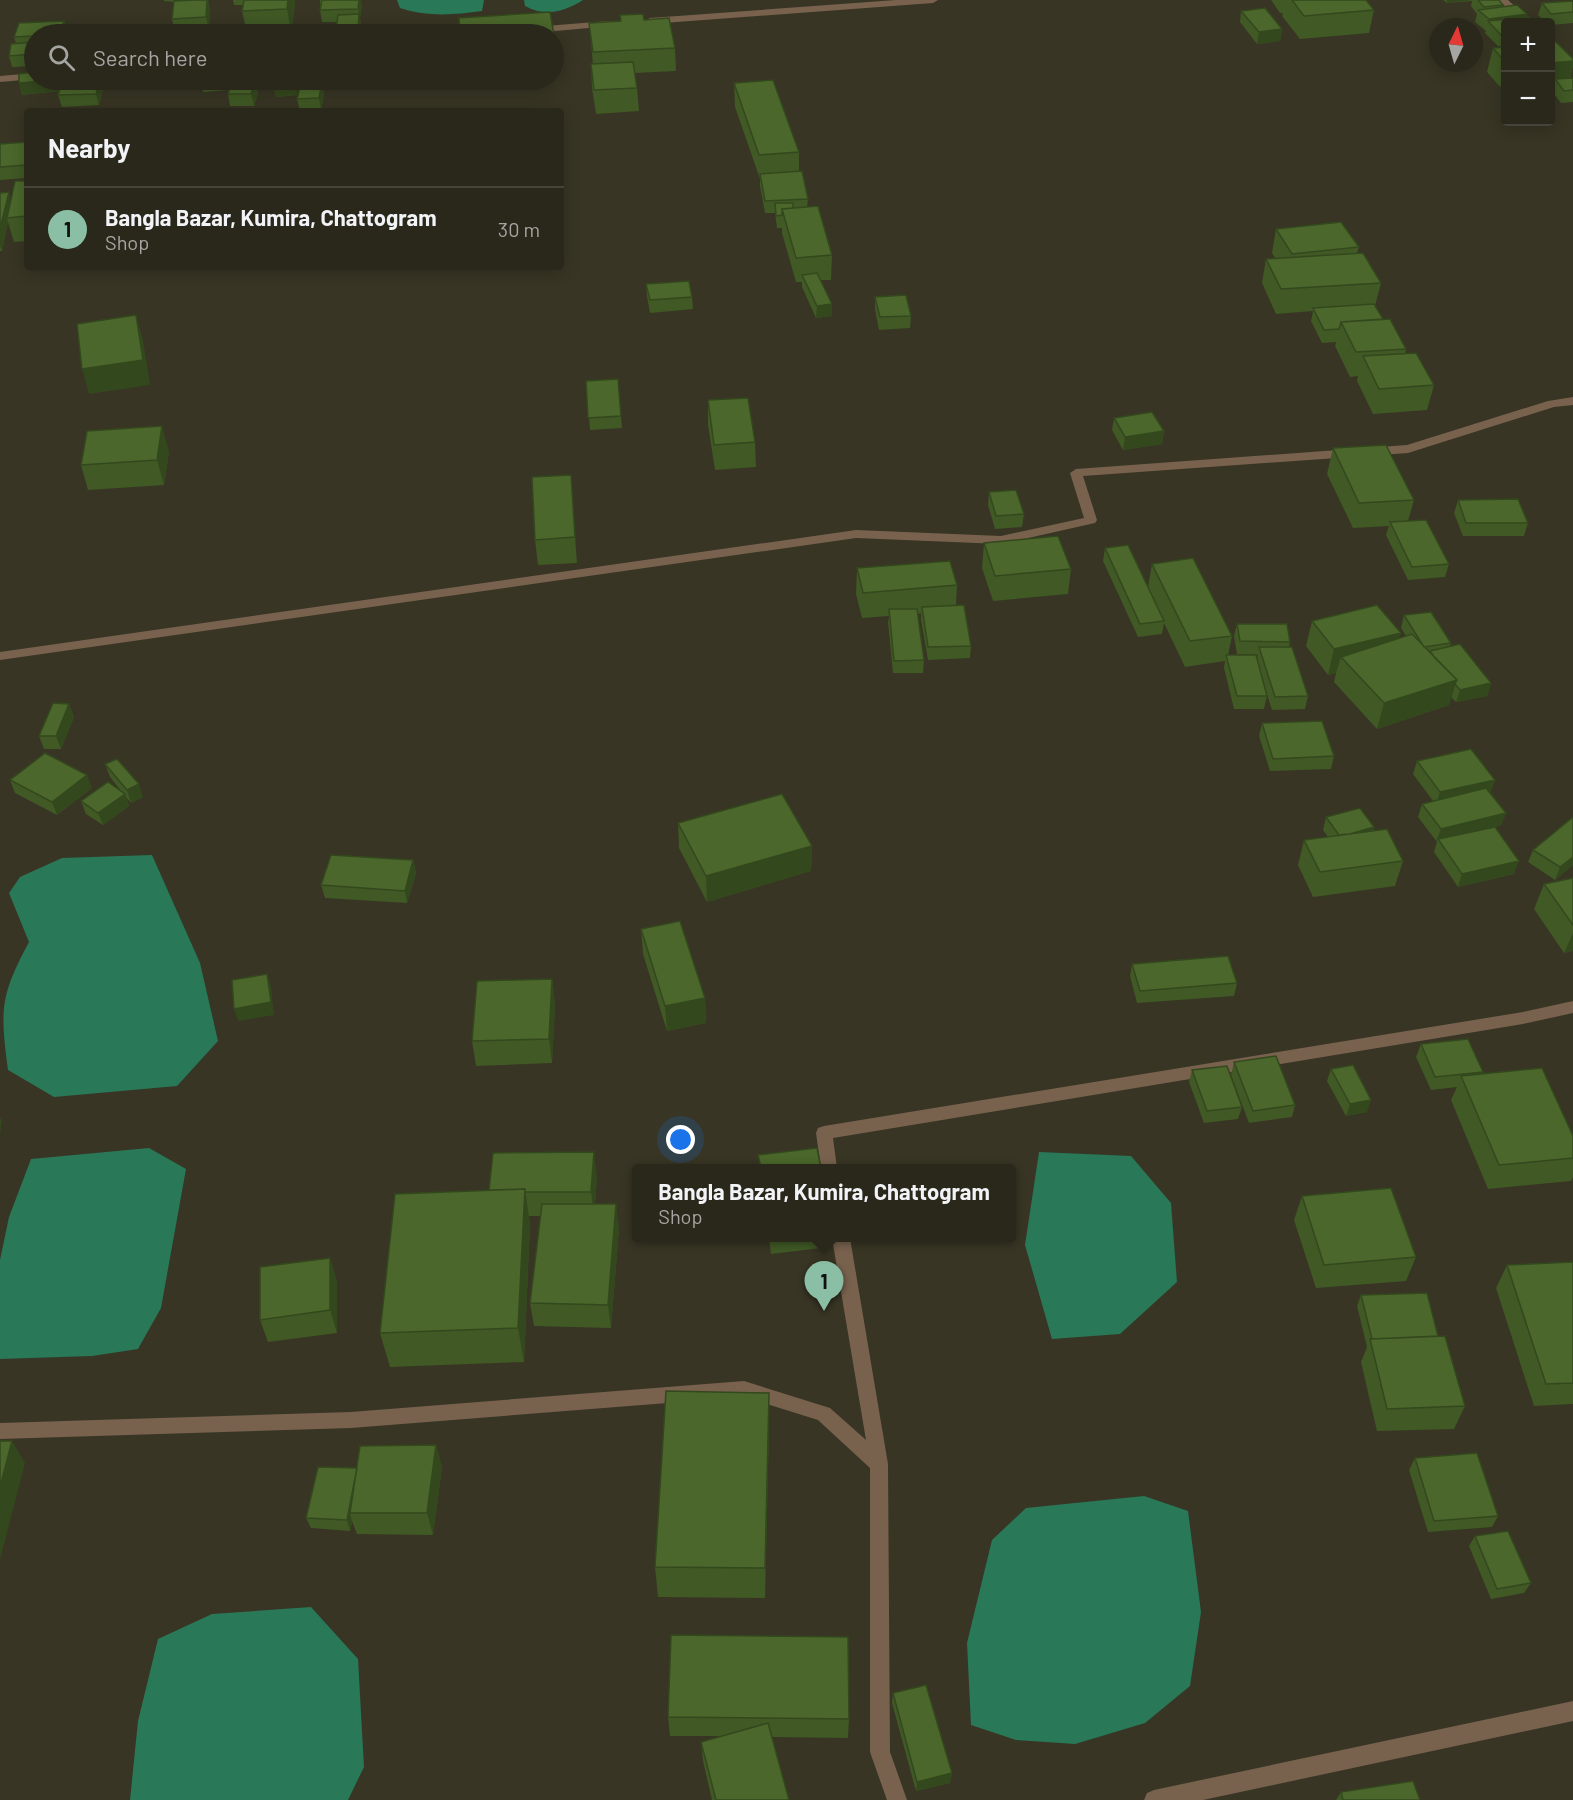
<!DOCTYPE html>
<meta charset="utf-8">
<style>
body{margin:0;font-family:Barlow,sans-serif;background:#363428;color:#f1f3f6}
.controls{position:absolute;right:18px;top:18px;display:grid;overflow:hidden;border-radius:6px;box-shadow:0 3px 15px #0003}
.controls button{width:54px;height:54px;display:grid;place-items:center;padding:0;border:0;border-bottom:2px solid #46443a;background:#2a281b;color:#f1f3f6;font:30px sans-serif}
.compass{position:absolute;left:1429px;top:18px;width:54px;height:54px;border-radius:50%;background:#2a281b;box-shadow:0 3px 15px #0003;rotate:5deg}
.you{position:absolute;left:681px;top:1140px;width:21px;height:21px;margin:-15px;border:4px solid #fff;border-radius:50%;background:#1a73e8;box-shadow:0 0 0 9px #1a73e833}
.badge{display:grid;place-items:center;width:39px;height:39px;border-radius:50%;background:#8abfa5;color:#111;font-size:20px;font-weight:700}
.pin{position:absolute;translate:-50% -50px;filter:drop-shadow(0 2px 3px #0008)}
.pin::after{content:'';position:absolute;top:32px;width:21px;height:18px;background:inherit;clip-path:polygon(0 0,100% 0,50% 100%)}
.popup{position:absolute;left:632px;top:1164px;width:384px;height:78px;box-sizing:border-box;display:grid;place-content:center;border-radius:6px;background:#2a281b;filter:drop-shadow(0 2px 4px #0005);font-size:20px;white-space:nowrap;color:#a5a6a3}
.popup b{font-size:22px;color:#f1f3f6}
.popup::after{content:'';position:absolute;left:50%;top:100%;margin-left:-12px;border:12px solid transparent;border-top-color:#2a281b}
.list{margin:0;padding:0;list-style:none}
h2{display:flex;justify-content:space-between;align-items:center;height:78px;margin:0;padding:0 24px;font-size:26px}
h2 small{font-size:20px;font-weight:400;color:#a5a6a3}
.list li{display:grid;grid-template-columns:39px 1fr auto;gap:18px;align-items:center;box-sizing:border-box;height:84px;padding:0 24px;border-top:2px solid #46443a}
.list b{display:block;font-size:22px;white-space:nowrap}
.list p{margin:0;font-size:20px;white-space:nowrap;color:#a5a6a3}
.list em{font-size:20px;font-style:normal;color:#a5a6a3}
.icon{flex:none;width:33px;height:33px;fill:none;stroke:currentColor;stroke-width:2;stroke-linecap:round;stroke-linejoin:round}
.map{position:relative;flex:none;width:1573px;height:1800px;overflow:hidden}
.search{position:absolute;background:#2a281b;box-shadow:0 3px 15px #0003;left:24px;top:24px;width:540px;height:66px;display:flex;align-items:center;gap:15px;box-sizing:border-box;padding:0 21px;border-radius:33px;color:#a5a6a3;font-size:22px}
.panel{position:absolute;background:#2a281b;box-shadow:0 3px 15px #0003;left:24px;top:108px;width:540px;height:162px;border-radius:6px}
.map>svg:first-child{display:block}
.water{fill:#297858}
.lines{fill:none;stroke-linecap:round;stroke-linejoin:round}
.street{fill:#78624e;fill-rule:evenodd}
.wall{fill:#405925}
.shaded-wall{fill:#34481e}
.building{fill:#4b672b;stroke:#34481e;stroke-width:1.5}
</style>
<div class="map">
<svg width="1573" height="1800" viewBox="0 0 1573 1800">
<rect width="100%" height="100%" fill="#383524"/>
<!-- water -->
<path class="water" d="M397,0H484L482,11C453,15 427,17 400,8Z
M524,0H583C564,12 545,17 525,6Z
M152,855L200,963L218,1041L177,1086L54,1097L8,1070C0,1010 0,996 29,942L9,893L20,877L62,858Z
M149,1148L186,1169L161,1308L138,1349L92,1356L0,1359V1260L9,1217L31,1159Z
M1039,1152L1131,1156L1171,1203L1177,1282L1120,1334L1052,1339L1025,1245Z
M1144,1496L1188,1511L1201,1612L1190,1686L1145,1723L1075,1744L1016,1740L971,1725L967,1643L992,1540L1026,1508Z
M311,1607L358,1659L364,1767L348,1800H130L138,1721L158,1639L212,1614Z"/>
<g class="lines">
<!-- street -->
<path class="street" d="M896,0H938L933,3L650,24L645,21L650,18Z
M1498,0H1508L1532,22H1522Z
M608,21L611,22V26L533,33L528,30L533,27Z
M34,73V79L0,82V76Z
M1573,397V405L1554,407L1408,453L1083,476L1097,520L1095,523L1001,544L856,538L0,660V652L856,530L1001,536L1084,518L1070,473L1076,469L1407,445L1548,401Z
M1573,1001V1013L1523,1024L833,1138L837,1168H821L816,1133L818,1128L824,1126L1523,1012Z
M832,1238H850L888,1464L890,1752L907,1800H887L870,1752V1468L818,1420L744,1397L351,1428L0,1439V1423L351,1412L744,1381L830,1408L866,1440Z
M1573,1701V1721L1203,1800H1144L1147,1793L1154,1790Z"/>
</g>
<!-- wall -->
<path class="wall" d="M164,0H208L210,11L209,29L175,31L172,19L174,2L164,1Z
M233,0H294L295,5L291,32L247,33L242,11L244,5H234Z
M320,0H359L362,5L360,18L361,26L360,34H337L336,29L337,22H322L320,10Z
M1271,0H1366L1374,10L1369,33L1300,39L1282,16L1283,13H1280Z
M1443,0H1499L1503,5V7L1527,14L1526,17L1506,22V86L1500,87L1487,72L1493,48L1503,47V46H1498L1485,33L1486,31L1475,22L1477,14L1471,6L1472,1L1447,3Z
M1573,1V23L1551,25V22H1545L1538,15L1542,3Z
M1241,11L1282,29L1280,41L1257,44L1240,22Z
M644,20L675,48L676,71L635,73L637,88L639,111L596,114L592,88L591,64H593L589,23Z
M64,21L67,33L34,34V66L12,67L9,56L16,44L14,37Z
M554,34L556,58H554Z
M1551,43L1573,59V66L1570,78H1573V102L1561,103L1552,91L1553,86H1551Z
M34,80H142L141,86L102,87L103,90L99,105L62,107L58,95L60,91L22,95L19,83Z
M201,80H243V81H254V80H295L297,95L276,97L273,85L256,86L258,93L254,106H230L228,94L229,90L203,92Z
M307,80H357L358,84L322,87L324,95L321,110L300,111L297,99L308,83Z
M734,83L799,152V171L808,199L807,207L832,255L831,280H820L832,316L816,318L802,287V282H796L782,233V228H777L775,213H765L760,186V179L735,107Z
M27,142V178L0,180V144Z
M27,181V241L14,242L8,222L2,251H0V193L11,200Z
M1276,229L1359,247L1357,253L1381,283L1375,306L1383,319L1406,349L1405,354L1434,385L1427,410L1373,414L1357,381L1358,376L1350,377L1335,346L1336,342L1322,343L1311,321L1313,311L1276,314L1262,283L1266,259L1275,258L1272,253Z
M646,284L692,297L693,309L650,313L647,296Z
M875,297L911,316L910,328L879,330L875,309Z
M618,379L622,428L590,430L586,381Z
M708,400L755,442L756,467L715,470L708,425Z
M1114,418L1164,431L1162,444L1123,450L1112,430Z
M1333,448L1414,500L1408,521L1449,564L1445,577L1408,580L1386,535L1389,526L1353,528L1327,474Z
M169,451L164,485L88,490L81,465Z
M571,475L577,563L538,565L535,540Z
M989,492L1024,514L1022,527L995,529L988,505Z
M1458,500L1528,523L1524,536H1463L1454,513Z
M984,543L1071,569L1068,594L993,601L982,568Z
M1105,548L1148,587L1152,564L1232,636L1228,655L1257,658L1258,655L1237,654L1234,636L1237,624L1290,642L1289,647L1308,696L1305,709L1272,710L1262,680L1267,696L1264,709H1234L1224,668L1225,661L1185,667L1164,623L1162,634L1138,637L1103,561Z
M857,568L957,585L956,606L971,646L970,658L928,660L921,620V613L918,614L924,660L923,673H893L888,622L889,616L862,618L856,594Z
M1404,615L1451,643L1450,646L1491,683L1487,696L1456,702L1451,697L1449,705L1377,729L1334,682L1336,673L1328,675L1306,646L1312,621L1401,633L1399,638L1406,636L1401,628Z
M69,704L74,717L61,749H44L39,736Z
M1262,723L1334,756L1331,769L1270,771L1259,736Z
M1417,761L1495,780L1490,793L1506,813L1501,825L1495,827L1514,874L1458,887L1434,852L1437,842L1418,817L1422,804L1433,801L1413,774Z
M105,764L143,797L131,803L126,797L129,806L103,825L86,814L81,801L121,791L110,777Z
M10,780L92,788L57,815L15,793Z
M1326,817L1374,827L1373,831L1403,861L1395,886L1313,897L1298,865L1304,840L1328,837L1323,830Z
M1573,817V865L1555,880L1528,862L1533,850Z
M678,823L812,846L811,871L707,902L679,848Z
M413,860L416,873L407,903L325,898L321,885Z
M1573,878V951L1564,953L1534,909L1544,884Z
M641,929L705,998L706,1023L667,1031L643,954Z
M1132,964L1237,983L1234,996L1137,1003L1130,976Z
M552,979L555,1004L552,1063L476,1066L472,1041Z
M1421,1044L1483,1072L1482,1074L1573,1136V1177L1571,1181L1488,1189L1451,1100L1457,1087L1431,1090L1416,1057Z
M1234,1062L1295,1105L1292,1117L1249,1123L1231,1075Z
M1331,1069L1367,1112L1346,1116L1327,1081Z
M1192,1070L1242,1107L1238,1119L1204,1123L1189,1082Z
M597,1176L595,1204L619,1228L611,1328L534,1326L530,1303L541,1216H529L530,1224L524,1362L390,1367L380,1333L489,1190Z
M1302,1196L1416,1257L1406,1281L1316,1288L1294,1220Z
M769,1238H830V1247L771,1254Z
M1573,1262V1404L1534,1406L1496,1288L1507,1265Z
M337,1281V1333L268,1342L260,1320Z
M1361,1295L1438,1336L1465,1406L1454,1429L1377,1431L1361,1362L1367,1347L1357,1306Z
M769,1426L765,1598L658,1597L655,1567Z
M436,1445L442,1467L433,1535L357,1534L352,1521L350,1531L311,1528L306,1518L357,1468Z
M1415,1458L1498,1516L1492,1527L1428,1532L1409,1470Z
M1475,1536L1531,1583L1524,1593L1491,1599L1469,1546Z
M893,1693L952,1773L950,1783L916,1791L892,1703Z
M668,1717L849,1719L848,1738L772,1737L789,1800H712L703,1761L701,1742L721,1736H670Z
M1341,1792L1420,1800H1336Z"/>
<!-- shaded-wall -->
<path class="shaded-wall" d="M208,0L210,11L209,29L206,17Z
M288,0H294L295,5L291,32L287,9Z
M359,0H361L362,5L360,18L361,26L360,34H359L358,29Z
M1447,0H1472L1447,3Z
M1527,14L1525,22L1488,21L1489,19Z
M64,21L67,33L66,34H59Z
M1282,29L1280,41L1257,44L1259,32Z
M1573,61V66L1568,84L1555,79L1553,86H1551V63Z
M1506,66V86L1500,87Z
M54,80H64L67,90L22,95L19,83Z
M100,80L103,90L99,105L96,94Z
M171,80H193L171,82Z
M295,80L297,95L276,97L273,85Z
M255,81L258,93L254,106L251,94Z
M322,83L324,95L321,110L319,98Z
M9,192L12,205L7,218L8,222L2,251L0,246V229Z
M832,304V316L816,318L817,306Z
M136,315L143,340L150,385L89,394L82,369Z
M162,426L169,451L164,485L157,460Z
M1164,431L1162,444L1123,450L1125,437Z
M571,475L573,500L577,563L575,537Z
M1401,633L1393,659L1341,657L1336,673L1328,675L1334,649Z
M1457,680L1449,705L1377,729L1384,703Z
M1491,683L1487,696L1456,702L1460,690Z
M69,704L74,717L61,749L56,736Z
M87,775L92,788L57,815L52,802Z
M1495,780L1490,793L1436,805L1440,792Z
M139,784L143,797L131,803L127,790Z
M125,794L129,806L103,825L98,813Z
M1506,813L1501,825L1440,841L1438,839L1436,842L1441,829Z
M1374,827L1371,840L1340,836Z
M812,846L811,871L707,902L706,876Z
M1573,857V865L1555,880L1560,867Z
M413,860L416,873L407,903L405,891Z
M1519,861L1514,874L1458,887L1462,874Z
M1573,933V951L1564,953Z
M267,974L271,987L274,1015L238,1021L234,1009Z
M552,979L555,1004L552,1063L549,1039Z
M705,998L706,1023L667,1031L665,1006Z
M1371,1100L1367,1112L1346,1116L1350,1104Z
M0,1117L2,1121L0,1134Z
M594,1152L597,1176L594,1216L591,1192Z
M525,1189L530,1224L524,1362L518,1328Z
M616,1204L619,1228L611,1328L608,1305Z
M330,1258L337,1281V1333L330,1310Z
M769,1393V1426L765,1598V1568Z
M12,1441L25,1463L0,1560V1487Z
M436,1445L442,1467L433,1535L427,1513Z
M357,1468L350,1513L352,1521L350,1531L347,1520Z
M952,1773L950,1783L916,1791L917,1782Z"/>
<!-- building -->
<path class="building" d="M196,0H207L206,17L172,19L174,1Z
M244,0H288L287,9L242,11Z
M322,0H359L358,9L320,10Z
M1292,0H1366L1374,10L1304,16Z
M1478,0H1499L1503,5L1484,7Z
M1573,1V12L1551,14L1542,3Z
M1517,5L1527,14L1489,19L1478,10Z
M1265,8L1282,29L1259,32L1241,11Z
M550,12L554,35L460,34L459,18Z
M359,14L358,29H336L338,15Z
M643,14L644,20L669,18L675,48L593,52L589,23L621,21L620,15Z
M1529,17L1534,22H1506V34L1501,35L1488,21Z
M64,21L59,34H34V36L14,37L19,23Z
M34,42V54L9,56L11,44Z
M1556,42L1573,59V61L1551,63V43Z
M1506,47V63L1493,48Z
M633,62L637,88L594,90L591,64Z
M34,72V80H54L19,83V74Z
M1573,78V90L1564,91L1555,79Z
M63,80H100L96,94L58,95Z
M273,80H294L295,83L273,85Z
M773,80L799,152L759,155L734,83Z
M232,81H255L251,94H228Z
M301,83H322L319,98L297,99Z
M27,142V165L0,167V144Z
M802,171L808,199L765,201L760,174Z
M15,181H27V216L7,218Z
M9,192L0,229V193Z
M775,203H793V208L782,209V215L776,216Z
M818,206L832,255L796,258L782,209Z
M1341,222L1359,247L1292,254L1276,229Z
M1363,253L1381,283L1281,289L1266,259Z
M817,273L832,304L817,306L802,275Z
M689,281L692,297L650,300L646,284Z
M906,295L911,316L880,317L875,297Z
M1374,304L1383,319L1341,322L1339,329L1324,330L1313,308Z
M136,315L143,360L82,369L77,324Z
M1390,319L1406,349L1356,352L1341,322Z
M1416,353L1434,385L1379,389L1363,356Z
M618,379L621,416L588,418L586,381Z
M748,398L755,442L714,445L708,400Z
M1152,412L1164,431L1125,437L1114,418Z
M162,426L157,460L81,465L87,431Z
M1386,445L1414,500L1359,503L1333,448Z
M571,475L575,537L535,540L532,477Z
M1016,490L1024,514L996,516L989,492Z
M1518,499L1528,523H1466L1458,500Z
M1426,520L1449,564L1412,567L1390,522Z
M1058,536L1071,569L995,576L984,543Z
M1128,545L1164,621L1140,624L1105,548Z
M1193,558L1232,636L1190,641L1152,564Z
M950,561L957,585L863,593L857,568Z
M964,605L971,646L928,647L922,607Z
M1377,605L1401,633L1334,649L1312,621Z
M889,609H917L924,660L894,661Z
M1431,612L1451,643L1424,647L1404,615Z
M1237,624H1287L1290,642L1240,641Z
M1412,634L1457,680L1384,703L1341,657Z
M1460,644L1491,683L1460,690L1455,684L1457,680L1435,658L1430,651Z
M1259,647H1292L1308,696L1275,697Z
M1226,655H1256L1267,696H1237Z
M53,703L69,704L56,736H39Z
M1322,721L1334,756L1273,759L1262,723Z
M1471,749L1495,780L1440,792L1417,761Z
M45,753L87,775L52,802L10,780Z
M117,759L139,784L127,790L105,764Z
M108,782L125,794L98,813L81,801Z
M1486,788L1506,813L1441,829L1422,804Z
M782,794L812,846L706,876L678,823Z
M1360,808L1374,827L1350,834L1339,835L1326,817Z
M1573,817V857L1560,867L1533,850Z
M1495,827L1519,861L1462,874L1438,839Z
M1387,829L1403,861L1320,872L1304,840Z
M331,855L413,860L405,891L321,885Z
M1573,878V925L1544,884Z
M680,921L705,998L665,1006L641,929Z
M1228,956L1237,983L1140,991L1132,964Z
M267,974L271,1002L234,1009L232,980Z
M552,979L549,1039L472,1041L477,981Z
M1468,1039L1483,1072L1435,1077L1421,1044Z
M1276,1056L1295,1105L1253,1111L1234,1062Z
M1353,1065L1371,1100L1350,1104L1331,1069Z
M1227,1066L1242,1107L1207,1111L1192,1070Z
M1542,1068L1573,1136V1158L1499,1165L1461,1076Z
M817,1148L821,1168H761L758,1155Z
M594,1152L591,1192H525V1189L489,1190L493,1153Z
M1391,1188L1416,1257L1324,1265L1302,1196Z
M525,1189L518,1328L380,1333L395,1194Z
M542,1204H616L608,1305L530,1303Z
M330,1258V1310L260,1320V1267Z
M1573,1262V1383L1546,1384L1507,1265Z
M1427,1293L1438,1336L1372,1339L1361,1295Z
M1445,1336L1465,1406L1387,1409L1370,1339Z
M666,1391L769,1393L765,1568L655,1567Z
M0,1441H12L0,1487Z
M436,1445L427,1513H350L360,1446Z
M1477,1453L1498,1516L1434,1521L1415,1458Z
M318,1467L357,1468L347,1520L306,1518Z
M1508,1531L1531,1583L1497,1589L1475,1536Z
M671,1635L848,1637L849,1719L668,1717Z
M926,1685L952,1773L917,1782L893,1693Z
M768,1723L789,1800H716L701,1742Z
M1413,1781L1420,1800H1343L1341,1792Z"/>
</svg>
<div class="controls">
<button>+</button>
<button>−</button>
</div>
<svg class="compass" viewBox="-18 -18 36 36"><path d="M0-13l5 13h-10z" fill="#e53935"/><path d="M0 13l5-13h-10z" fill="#a5a6a3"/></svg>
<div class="you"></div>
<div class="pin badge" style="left:824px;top:1311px">1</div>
<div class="popup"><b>Bangla Bazar, Kumira, Chattogram</b>Shop</div>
<div class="search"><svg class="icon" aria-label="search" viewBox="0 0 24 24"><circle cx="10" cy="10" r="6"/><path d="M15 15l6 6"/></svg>Search here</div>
<section class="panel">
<h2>Nearby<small></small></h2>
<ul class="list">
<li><span class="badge">1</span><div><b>Bangla Bazar, Kumira, Chattogram</b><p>Shop</p></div><em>30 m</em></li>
</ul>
</section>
</div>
